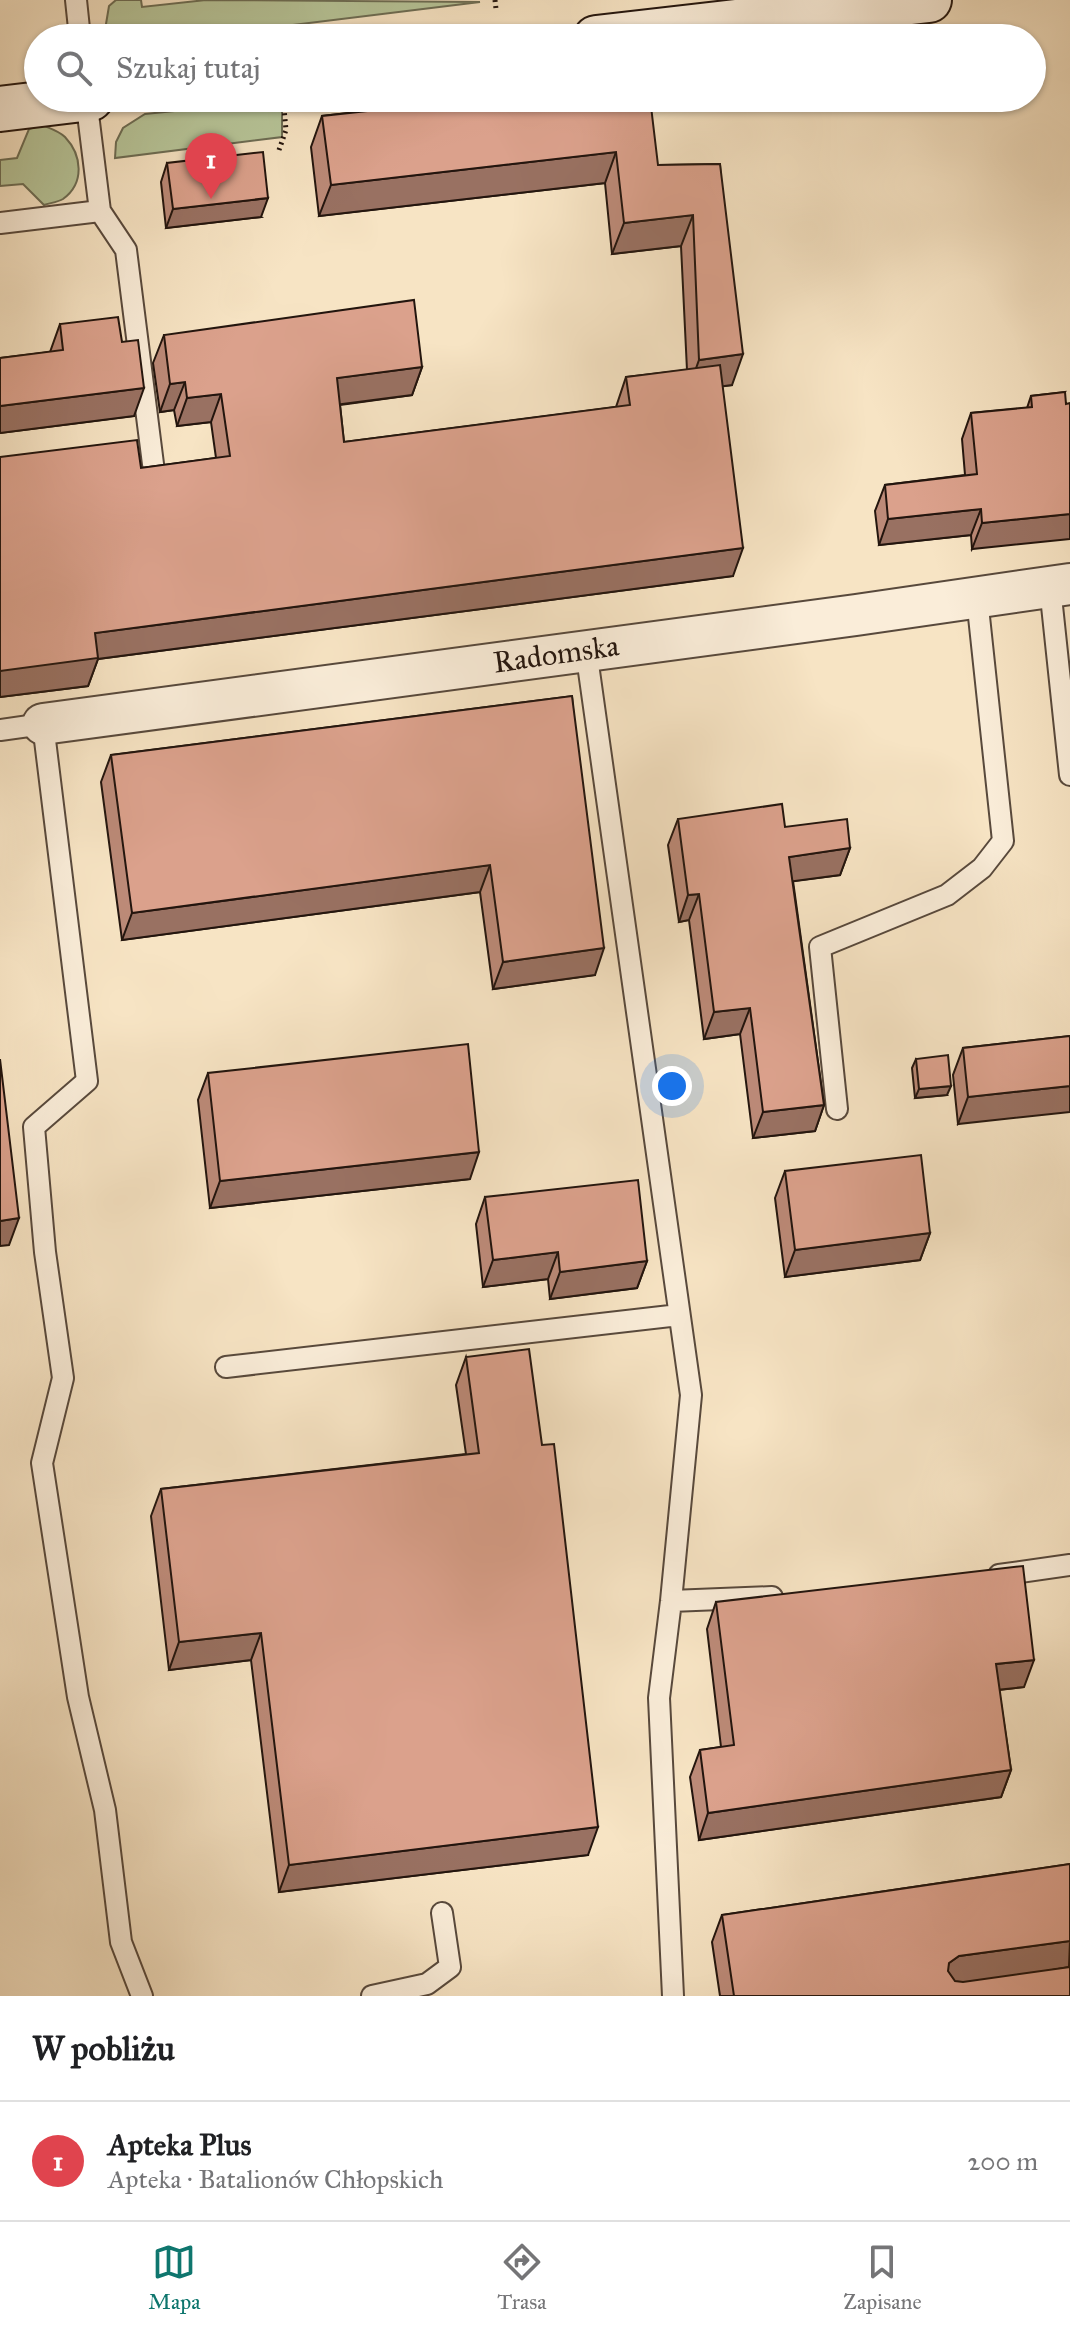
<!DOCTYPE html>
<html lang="pl">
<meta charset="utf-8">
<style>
body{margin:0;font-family:"IM FELL Great Primer",serif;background:#f2f2f2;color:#202124}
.you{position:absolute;left:672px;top:1086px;width:28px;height:28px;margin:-20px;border:6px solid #fff;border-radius:50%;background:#1a73e8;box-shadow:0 0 0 12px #1a73e833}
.badge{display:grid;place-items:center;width:52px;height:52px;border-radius:50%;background:#0f766e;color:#fff;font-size:26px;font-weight:700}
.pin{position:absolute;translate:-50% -66px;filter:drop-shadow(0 2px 4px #0008)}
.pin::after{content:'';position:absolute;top:42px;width:28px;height:24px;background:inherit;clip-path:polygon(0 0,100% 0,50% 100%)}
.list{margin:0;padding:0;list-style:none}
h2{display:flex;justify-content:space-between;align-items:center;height:104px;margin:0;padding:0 32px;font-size:34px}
h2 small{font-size:26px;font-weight:400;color:#757577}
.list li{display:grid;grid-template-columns:52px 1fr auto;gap:24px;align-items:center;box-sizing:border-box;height:120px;padding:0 32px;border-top:2px solid #e0e0e0}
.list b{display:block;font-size:30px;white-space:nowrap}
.list p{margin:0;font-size:26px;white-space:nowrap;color:#757577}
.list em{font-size:26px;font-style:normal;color:#757577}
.icon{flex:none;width:44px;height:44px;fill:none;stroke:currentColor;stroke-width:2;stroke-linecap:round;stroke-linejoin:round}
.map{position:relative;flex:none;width:1070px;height:1996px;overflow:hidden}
.search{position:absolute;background:#fff;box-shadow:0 2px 6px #0004;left:24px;right:24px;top:24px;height:88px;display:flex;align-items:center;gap:20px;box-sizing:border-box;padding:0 28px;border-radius:44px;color:#757577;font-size:30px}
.sheet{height:224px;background:#fff}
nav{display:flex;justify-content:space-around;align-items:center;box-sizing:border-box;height:112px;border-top:2px solid #e0e0e0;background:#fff;font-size:22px;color:#757577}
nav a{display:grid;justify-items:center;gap:4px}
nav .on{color:#0f766e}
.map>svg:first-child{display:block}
.green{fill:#b7c599;stroke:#6d6d54;stroke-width:2}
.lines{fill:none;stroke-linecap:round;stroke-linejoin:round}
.lane-casing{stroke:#58493c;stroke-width:24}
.street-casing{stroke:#58493c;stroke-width:44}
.secondary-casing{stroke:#23150e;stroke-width:48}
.path{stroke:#23150e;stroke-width:5;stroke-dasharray:2 4;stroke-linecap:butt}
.lane{stroke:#faedd9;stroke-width:20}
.street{stroke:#faedd9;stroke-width:40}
.secondary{stroke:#faedd9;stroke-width:44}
.wall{fill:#bc8a78;stroke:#23150e;stroke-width:2}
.shaded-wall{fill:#997162;stroke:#23150e;stroke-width:2}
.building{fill:#dba18c;stroke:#23150e;stroke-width:2}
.labels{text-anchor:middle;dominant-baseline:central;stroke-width:6;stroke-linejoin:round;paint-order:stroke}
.street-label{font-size:30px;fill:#23150e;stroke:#faedd9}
</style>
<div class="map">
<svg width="1070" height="1996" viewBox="0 0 1070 1996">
<rect width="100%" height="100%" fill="#f7e4c4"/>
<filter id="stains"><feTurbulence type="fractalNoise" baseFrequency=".0025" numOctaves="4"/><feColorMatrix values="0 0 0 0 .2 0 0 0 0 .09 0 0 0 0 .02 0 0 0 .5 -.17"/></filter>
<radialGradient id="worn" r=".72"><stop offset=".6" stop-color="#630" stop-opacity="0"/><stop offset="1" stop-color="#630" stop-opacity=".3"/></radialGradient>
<!-- green -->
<path class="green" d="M116,0H141L142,7L206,0L480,2L186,38H110L106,24L109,6Z
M282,100V137L115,158L116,142L123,128L145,114Z
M42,125C49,128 59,131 65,137C82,155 85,183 63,199C58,202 50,203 44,205L23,184L0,186V160L17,158L29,129Z"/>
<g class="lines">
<!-- lane casing -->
<g class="lane-casing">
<path id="lane" d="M76,0L80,38
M86,98L100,211L126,250L153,464
M0,223L100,211
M1050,587L1070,775
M586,650L691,1395L671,1601L659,1698L673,1996
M0,730L43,724L87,1081L34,1127L45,1252L63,1378L42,1463L78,1697L105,1810L121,1942L142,1996
M837,1109L820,947L947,895L982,868L1003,841L977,598
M226,1367L679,1315
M999,1575L1070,1565
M671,1601L772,1597
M372,1996L427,1984L450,1967L442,1913"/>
</g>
<!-- street casing -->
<g class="street-casing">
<path id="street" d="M43,724L856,615L1070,584"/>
</g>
<!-- secondary casing -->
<g class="secondary-casing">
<path id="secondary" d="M596,38L929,0
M0,109L91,98"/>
</g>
<!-- path -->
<path class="path" d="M495,0L496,9
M279,150L286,130L283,98"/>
<!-- lane -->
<use href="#lane" class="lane"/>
<!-- street -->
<use href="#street" class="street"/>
<!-- secondary -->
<use href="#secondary" class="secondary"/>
</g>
<!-- wall -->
<path class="wall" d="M486,98L658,165L720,164L732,385L722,386L733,576L98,659L88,686L0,697V457L141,468L216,458L211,422L177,426L174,410L160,412L153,363L164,335L422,367L412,395L340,405L344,442L616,407L626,377L687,370L681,246L612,254L605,183L319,216L311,147L322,116Z
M167,163L261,217L166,228L161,182Z
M60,324L122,342L134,416L0,433V358L50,352Z
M1065,392L972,549L971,535L879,545L875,511L885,485L965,475L962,439L971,413L1027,408L1031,396Z
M572,696L595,975L493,989L480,892L122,940L101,782L111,755Z
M678,819L785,827L850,848L840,875L793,881L824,1105L815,1131L753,1138L740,1034L704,1039L689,920L679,922L668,845Z
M1070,1036L958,1124L953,1075L963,1048Z
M916,1059L947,1095L915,1098L912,1068Z
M208,1073L470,1179L210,1208L198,1100Z
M785,1171L930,1233L920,1260L785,1277L775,1198Z
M485,1197L647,1261L637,1288L550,1299L548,1279L483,1287L476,1224Z
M466,1357L588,1855L279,1892L251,1660L169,1670L151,1516L161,1489L466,1454L456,1385Z
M716,1602L1024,1687L999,1690L1011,1770L1001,1797L699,1840L690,1777L700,1750L721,1747L707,1629Z
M1070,1864V1996H720L712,1942L722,1915Z"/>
<!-- shaded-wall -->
<path class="shaded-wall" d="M616,152L605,183L319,216L331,185Z
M268,198L261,217L166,228L173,209Z
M693,215L681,246L612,254L624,223Z
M743,354L732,385L688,391L699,360Z
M422,367L412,395L327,406L337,378Z
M185,382L174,410L160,412L170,384Z
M144,388L134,416L0,433V406Z
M221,394L211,422L177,426L187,398Z
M981,509L971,535L879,545L888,519Z
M1070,514V539L972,549L982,523Z
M743,548L733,576L98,659L88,686L0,697V671L95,633Z
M850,848L840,875L780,883L789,857Z
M490,865L480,892L122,940L132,913Z
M699,894L689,920L679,922L688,895Z
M604,948L595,975L493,989L503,962Z
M750,1008L740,1034L704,1039L714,1012Z
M951,1086L947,1095L915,1098L919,1089Z
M1070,1086V1112L958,1124L968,1097Z
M824,1105L815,1131L753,1138L763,1112Z
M479,1152L470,1179L210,1208L220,1181Z
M19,1218L9,1245L0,1246V1221Z
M930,1233L920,1260L785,1277L795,1250Z
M558,1252L548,1279L483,1287L493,1260Z
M647,1261L637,1288L550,1299L560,1272Z
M261,1633L251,1660L169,1670L179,1642Z
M1034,1660L1024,1687L986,1691L996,1664Z
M1011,1770L1001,1797L699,1840L708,1813Z
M598,1827L588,1855L279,1892L289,1865Z
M1070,1941L1069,1967L939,1990L949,1963L959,1956Z"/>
<!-- building -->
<path class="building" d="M486,98H650L658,165L720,164L743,354L699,360L693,215L624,223L616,152L331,185L322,116Z
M263,152L268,198L173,209L167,163Z
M414,300L422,367L337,378L344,442L630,405L626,377L720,365L743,548L95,633L98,658L0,671V457L137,440L141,468L230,456L221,394L187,398L185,382L170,384L164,335Z
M118,317L122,342L138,340L144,388L0,406V358L63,350L60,324Z
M1065,392L1066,404L1070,403V514L982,523L981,509L888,519L885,485L977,474L971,413L1032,407L1031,396Z
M572,696L604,948L503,962L490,865L132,913L111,755Z
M782,804L785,827L847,819L850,848L789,857L824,1105L763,1112L750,1008L714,1012L699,894L688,895L678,819Z
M1070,1036V1086L968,1097L963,1048Z
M468,1044L479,1152L220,1181L208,1073Z
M948,1055L951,1086L919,1089L916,1059Z
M0,1059L19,1218L0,1221Z
M921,1155L930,1233L795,1250L785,1171Z
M638,1180L647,1261L560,1272L558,1252L493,1260L485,1197Z
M529,1349L542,1445L554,1444L598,1827L289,1865L261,1633L179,1642L161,1489L479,1453L466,1357Z
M1023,1566L1034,1660L996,1664L1011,1770L708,1813L700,1750L734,1745L716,1602Z
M1070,1864V1941L959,1956L949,1963L948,1971L955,1981L963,1982L1070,1967V1996H734L722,1915Z"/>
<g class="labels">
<!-- street labels -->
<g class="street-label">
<text transform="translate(556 654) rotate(-8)">Radomska</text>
</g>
</g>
<rect width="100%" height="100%" filter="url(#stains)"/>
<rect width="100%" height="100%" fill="url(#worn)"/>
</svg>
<div class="you"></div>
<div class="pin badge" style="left:211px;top:199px;background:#e0444e">1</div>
<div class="search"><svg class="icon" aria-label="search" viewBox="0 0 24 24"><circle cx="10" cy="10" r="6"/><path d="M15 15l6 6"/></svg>Szukaj tutaj</div>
</div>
<section class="sheet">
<h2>W pobliżu<small></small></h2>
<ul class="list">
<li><span class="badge" style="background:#e0444e">1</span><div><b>Apteka Plus</b><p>Apteka · Batalionów Chłopskich</p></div><em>200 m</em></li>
</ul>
</section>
<nav>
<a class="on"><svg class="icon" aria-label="map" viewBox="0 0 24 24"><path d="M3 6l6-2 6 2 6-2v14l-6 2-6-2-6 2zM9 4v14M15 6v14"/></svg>Mapa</a>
<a><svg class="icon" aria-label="directions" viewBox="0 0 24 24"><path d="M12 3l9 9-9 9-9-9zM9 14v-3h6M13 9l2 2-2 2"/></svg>Trasa</a>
<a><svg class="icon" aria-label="saved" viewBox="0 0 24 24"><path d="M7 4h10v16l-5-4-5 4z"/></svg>Zapisane</a>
</nav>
